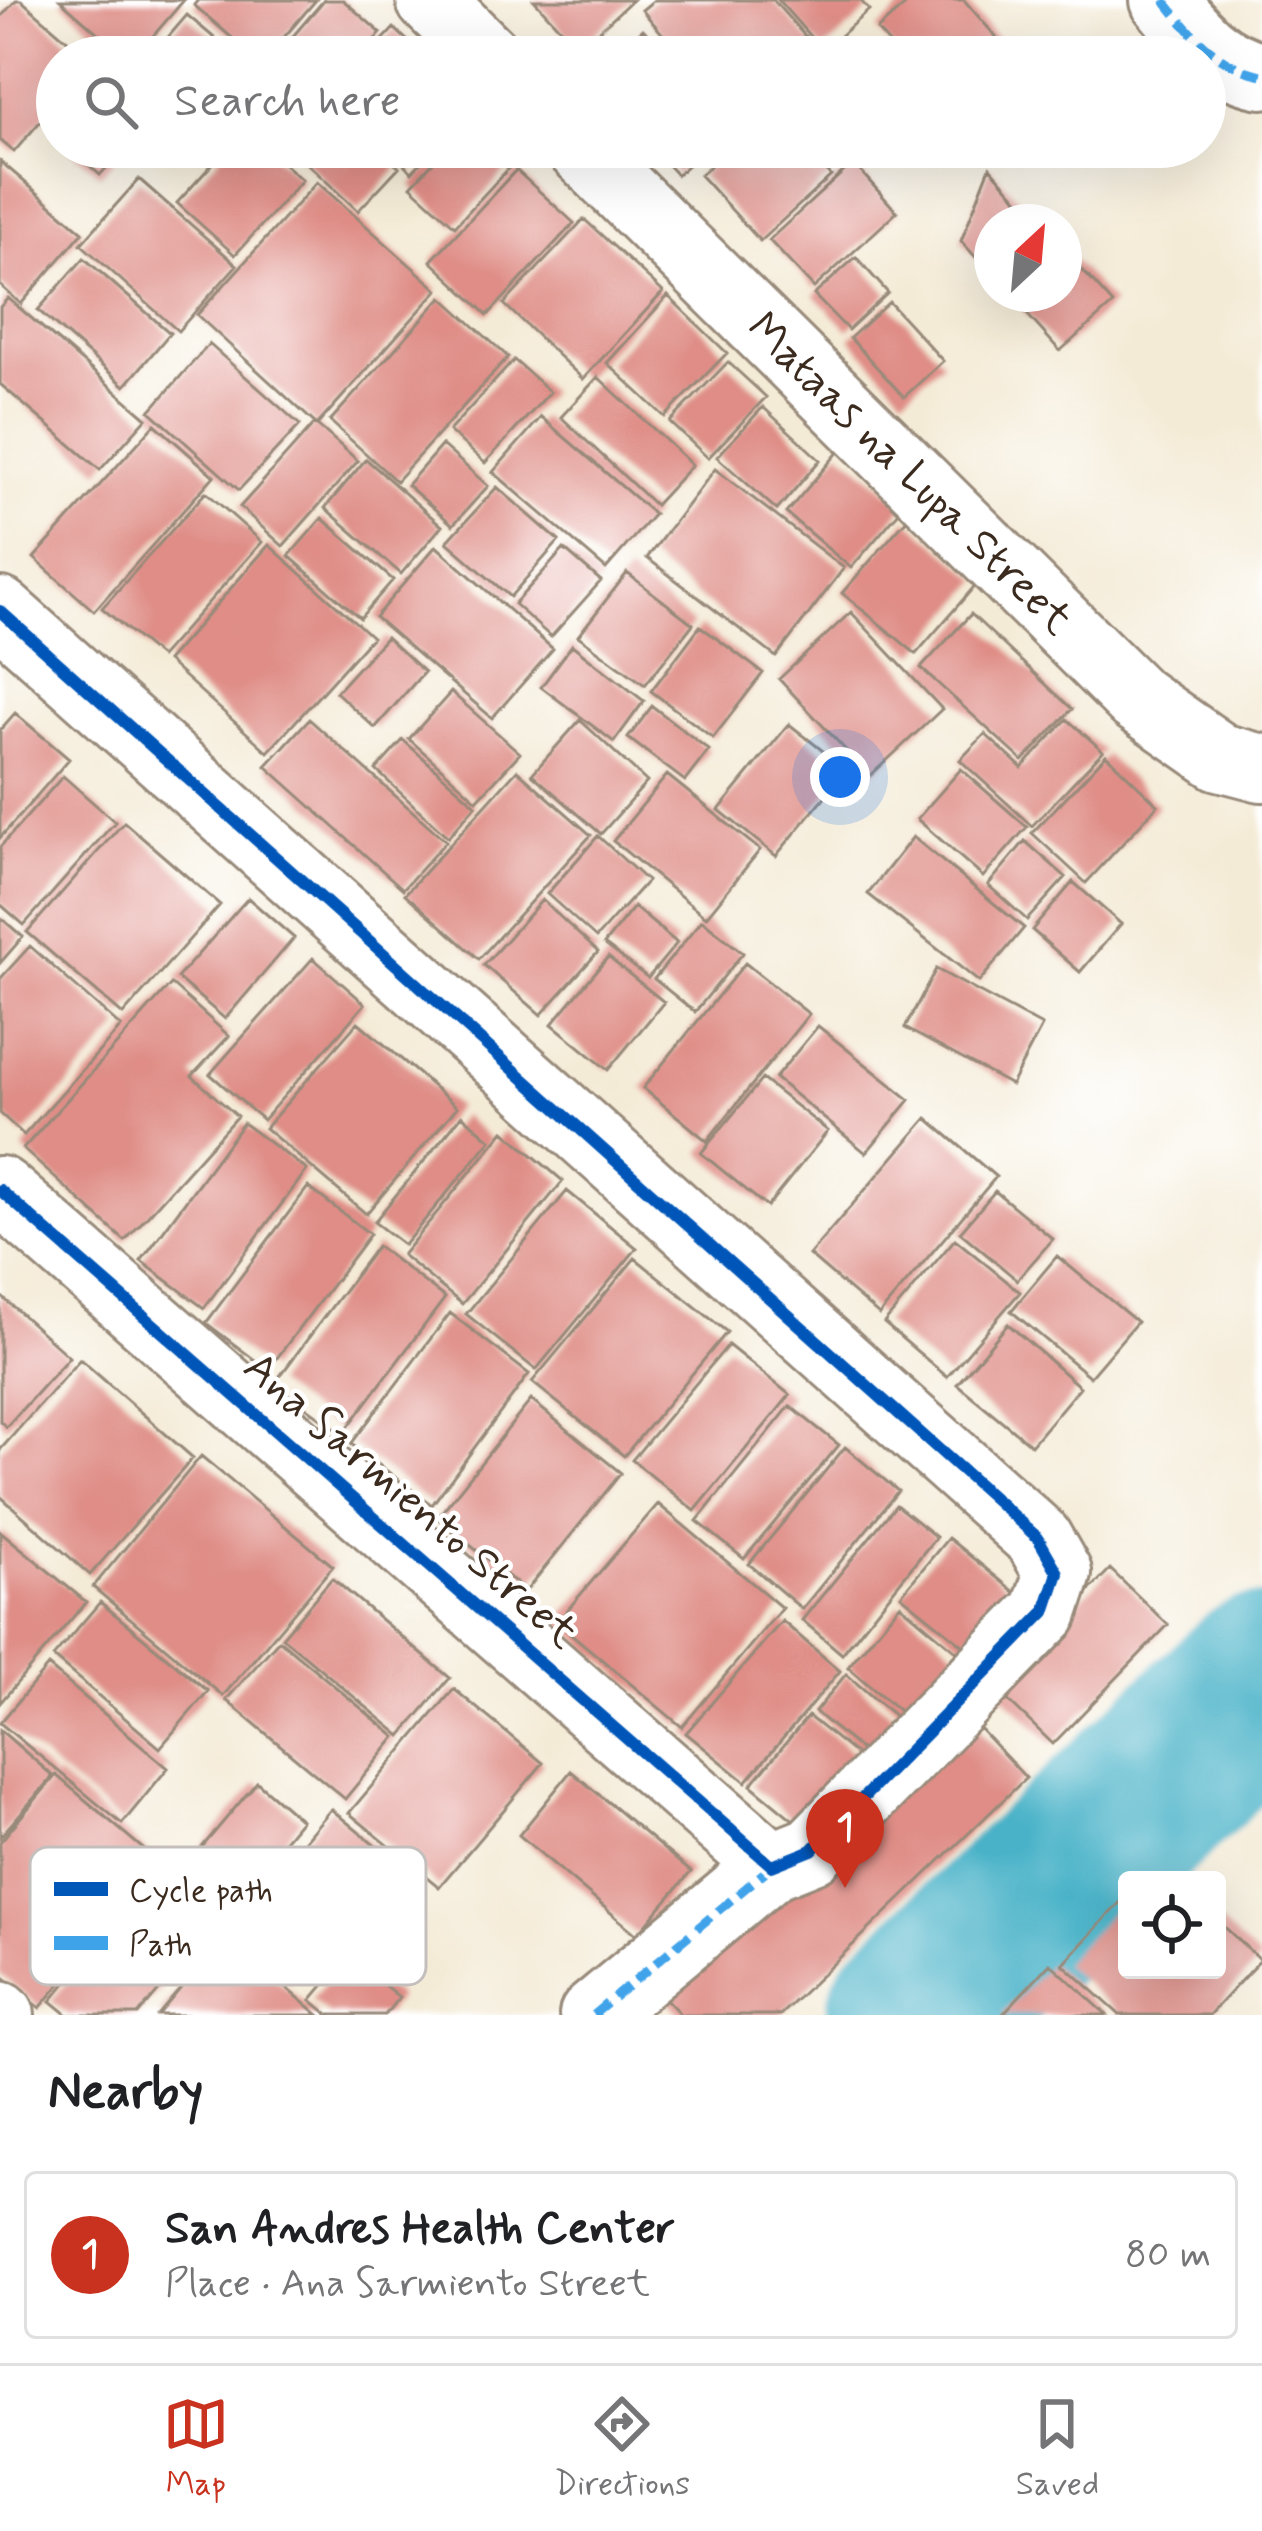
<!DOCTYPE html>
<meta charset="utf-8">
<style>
body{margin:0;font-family:Mynerve,sans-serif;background:#f2f2f2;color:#202124}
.controls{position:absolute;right:36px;bottom:36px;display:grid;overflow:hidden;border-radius:12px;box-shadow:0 12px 48px #0002}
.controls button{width:108px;height:108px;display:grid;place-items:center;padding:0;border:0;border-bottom:3px solid #e0e0e0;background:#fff;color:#202124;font:60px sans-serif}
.compass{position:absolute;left:974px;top:204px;width:108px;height:108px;border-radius:50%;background:#fff;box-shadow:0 12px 48px #0002;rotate:26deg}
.you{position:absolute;left:840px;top:777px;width:42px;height:42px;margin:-30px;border:9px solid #fff;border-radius:50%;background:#1a73e8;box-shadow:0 0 0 18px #1a73e833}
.badge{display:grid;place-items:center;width:78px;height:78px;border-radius:50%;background:#c8321e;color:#fff;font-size:39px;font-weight:700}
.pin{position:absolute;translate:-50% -99px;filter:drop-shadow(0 3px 6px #0008)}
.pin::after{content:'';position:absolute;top:63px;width:42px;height:36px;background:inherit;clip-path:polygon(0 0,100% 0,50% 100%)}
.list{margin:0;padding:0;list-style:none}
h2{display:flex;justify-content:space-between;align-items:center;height:156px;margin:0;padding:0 48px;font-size:51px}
h2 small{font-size:39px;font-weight:400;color:#757577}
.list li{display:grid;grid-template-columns:78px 1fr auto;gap:36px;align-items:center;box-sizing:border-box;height:168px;margin:0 24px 24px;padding:0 24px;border:3px solid #e0e0e0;border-radius:12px}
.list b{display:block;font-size:45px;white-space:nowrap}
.list p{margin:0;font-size:39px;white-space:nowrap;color:#757577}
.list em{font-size:39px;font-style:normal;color:#757577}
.icon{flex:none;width:66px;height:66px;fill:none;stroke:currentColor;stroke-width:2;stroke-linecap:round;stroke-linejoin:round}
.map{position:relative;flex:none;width:1262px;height:2015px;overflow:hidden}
.search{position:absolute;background:#fff;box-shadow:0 12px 48px #0002;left:36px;right:36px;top:36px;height:132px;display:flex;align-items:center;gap:30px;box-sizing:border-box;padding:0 42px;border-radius:66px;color:#757577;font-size:45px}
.sheet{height:348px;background:#fff}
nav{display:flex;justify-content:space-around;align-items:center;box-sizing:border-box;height:168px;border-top:3px solid #e0e0e0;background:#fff;font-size:33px;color:#757577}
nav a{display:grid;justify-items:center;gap:6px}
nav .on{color:#c8321e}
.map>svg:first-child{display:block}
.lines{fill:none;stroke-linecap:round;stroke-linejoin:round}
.river{stroke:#49b2c8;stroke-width:177}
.building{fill:#df8d86}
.minor-casing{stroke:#988a7a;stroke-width:72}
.minor{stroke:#fff;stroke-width:66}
.quiet{stroke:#3fa3ea;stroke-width:9;stroke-dasharray:18 9;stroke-linecap:butt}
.cycleway-casing{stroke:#fff;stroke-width:20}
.cycleway{stroke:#0057b8;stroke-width:12}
.labels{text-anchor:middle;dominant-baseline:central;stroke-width:9;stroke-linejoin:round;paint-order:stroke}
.street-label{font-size:45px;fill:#3b2a1e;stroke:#fff}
.key{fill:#fff;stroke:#c4bfbc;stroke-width:3}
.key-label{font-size:33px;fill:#3b2a1e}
</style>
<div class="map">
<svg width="1262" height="2015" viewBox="0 0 1262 2015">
<rect width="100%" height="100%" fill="#fff"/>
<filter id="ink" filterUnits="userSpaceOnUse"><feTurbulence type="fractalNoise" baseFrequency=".00833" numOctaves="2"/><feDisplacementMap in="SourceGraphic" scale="24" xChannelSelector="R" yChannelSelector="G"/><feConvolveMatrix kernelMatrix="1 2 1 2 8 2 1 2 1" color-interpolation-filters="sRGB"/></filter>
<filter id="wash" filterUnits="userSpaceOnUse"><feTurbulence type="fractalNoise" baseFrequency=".004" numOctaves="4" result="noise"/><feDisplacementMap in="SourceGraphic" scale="48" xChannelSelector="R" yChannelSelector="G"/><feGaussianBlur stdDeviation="2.7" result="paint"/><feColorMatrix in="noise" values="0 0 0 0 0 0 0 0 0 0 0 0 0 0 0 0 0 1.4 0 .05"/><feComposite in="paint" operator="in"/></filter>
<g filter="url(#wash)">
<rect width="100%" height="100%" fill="#f4ebd7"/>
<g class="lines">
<!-- river -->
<path class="river" d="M915,2015L1262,1683"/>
</g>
<g id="blocks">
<!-- building -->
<path class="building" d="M16,0H21L87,57H57V102L14,152L0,140V18Z
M60,0H184L135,57H125Z
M198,0H316L267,57H254L194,5Z
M324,0H343L381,33L359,57H275Z
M534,0H632L579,49Z
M654,0H773L820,53L816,57H682L642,10Z
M778,0H860L869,10L823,51Z
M911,0H964L1011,54L1008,57H901L877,30Z
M187,15L237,57H151Z
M394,28L425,57H367Z
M643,29L669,57H613Z
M68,147H125L100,175Z
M228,147H265L302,180L235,255L177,203Z
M303,147H377L399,167L358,211L297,154Z
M386,147H436L412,172Z
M447,147H506L518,158L455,226L411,186Z
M651,147H707L677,175Z
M731,147H805L831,176L760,241L700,175Z
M0,161L83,232L21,304L0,285Z
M853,163L897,212L814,288L769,240Z
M990,167L1039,222H992V275L961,241Z
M516,170L574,223L488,315L431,261Z
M139,179L237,265L178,331L81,244Z
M317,182L438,290L317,425L197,315Z
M584,219L663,292L583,379L504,304Z
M1064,250L1113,304L1060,351L1009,294H1064Z
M856,257L888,293L848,330L814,295Z
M84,258L170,333L125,386L38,310Z
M668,296L727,353L665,417L607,363Z
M442,297L508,357L396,481L330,421Z
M8,298L147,418L100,470L0,384V307Z
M889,302L943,361L904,397L850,338Z
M209,344L300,425L239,490L150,411Z
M514,360L550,392L485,463L449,431Z
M728,362L766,397L708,458L670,422Z
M598,377L692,465L655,505L561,417Z
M763,407L820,460L777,510L717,457Z
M541,417L654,514L606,569L493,472Z
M315,423L358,461L283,546L240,507Z
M155,424L214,476L94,611L34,558Z
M442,445L488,486L453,525L407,485Z
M840,450L905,505L851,568L786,513Z
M366,459L442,526L401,574L325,508Z
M715,469L844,568L776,657L647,558Z
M497,487L559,541L510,597L447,542Z
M206,492L262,542L160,657L102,608Z
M322,518L393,580L360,618L289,556Z
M907,519L980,580L916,654L842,593Z
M269,545L372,637L268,752L167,661Z
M436,546L553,649L492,718L375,617Z
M564,549L601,581L551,637L514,604Z
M627,573L693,624L645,685L578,636Z
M851,612L942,709L870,776L779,679Z
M971,614L1072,709L1023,761L921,668Z
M700,626L763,673L713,738L651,691Z
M386,637L424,672L375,728L336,692Z
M572,645L644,701L614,742L541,687Z
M451,692L520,753L477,800L409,739Z
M652,706L709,750L685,781L628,738Z
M15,713L69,759L0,838V730Z
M309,719L446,841L403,889L266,766Z
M1067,719L1103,751L1032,826L960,760L985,734L1022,768Z
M580,720L647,782L601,834L532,774Z
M789,724L847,770L776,856L719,810Z
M403,740L476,805L448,837L376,770Z
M1106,755L1158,805L1086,883L1032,833Z
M961,769L1027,827L983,877L917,819Z
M517,770L591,835L479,959L405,894Z
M667,775L760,850L706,917L613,841Z
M63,776L115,822L24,925L0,904V847Z
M124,822L220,905L123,1015L27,932Z
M598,836L647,881L596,938L547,894Z
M913,837L1024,928L979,982L868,894Z
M1025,841L1066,877L1027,920L988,885Z
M1073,882L1121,924L1080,972L1032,930Z
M248,898L294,938L225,1019L177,978Z
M542,900L598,952L541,1015L484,965Z
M634,907L677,943L648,978L604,944Z
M0,917L23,937L0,963Z
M702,920L743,953L695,1012L654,979Z
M30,946L121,1027L24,1135L0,1113V979Z
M608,957L664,1002L608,1070L552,1024Z
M313,958L365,1004L263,1120L210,1074Z
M745,963L809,1014L707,1141L643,1088Z
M936,969L1042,1026L1011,1085L905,1028Z
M171,984L229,1036L192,1076L237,1116L125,1241L23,1149Z
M358,1022L457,1107L366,1214L265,1128Z
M818,1026L910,1100L866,1153L775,1078Z
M762,1079L828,1131L767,1207L701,1153Z
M462,1115L491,1140L404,1245L374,1222Z
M927,1118L996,1177L879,1315L809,1255Z
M243,1123L307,1170L204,1308L141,1261Z
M504,1131L563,1181L462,1304L402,1255Z
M308,1187L370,1234L268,1370L206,1323Z
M567,1191L637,1248L536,1370L466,1314Z
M995,1191L1053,1239L1017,1280L960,1232Z
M955,1239L1020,1292L947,1377L884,1323Z
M377,1246L445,1298L343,1434L274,1384Z
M1057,1256L1137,1322L1090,1377L1011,1311Z
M635,1258L727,1332L624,1456L532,1382Z
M0,1295L69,1357L6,1427L0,1421Z
M450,1313L529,1374L432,1505L351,1444Z
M1008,1324L1080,1387L1031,1445L957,1384Z
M728,1345L790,1395L695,1511L632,1460Z
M80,1359L193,1458L90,1575L0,1496V1450Z
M531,1400L621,1473L526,1591L437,1518Z
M790,1406L839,1445L744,1559L697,1521Z
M845,1447L898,1491L802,1609L749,1564Z
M201,1456L333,1566L223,1696L93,1587Z
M658,1504L782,1608L682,1727L557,1622Z
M896,1505L936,1537L842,1654L802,1620Z
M0,1531L86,1602L0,1703Z
M948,1538L1027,1602L980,1659L901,1595Z
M1110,1569L1168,1625L1053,1744L995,1688Z
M332,1578L450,1678L401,1736L282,1637Z
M100,1602L208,1691L160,1748L53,1657Z
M900,1604L970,1663L918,1727L848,1667Z
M782,1621L840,1671L746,1782L686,1733Z
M279,1640L396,1737L345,1799L226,1700Z
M48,1666L168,1768L122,1824L0,1723Z
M846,1674L905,1725L873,1760L815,1712Z
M454,1689L543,1763L439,1887L349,1813Z
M962,1710L1026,1778L780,2015H681L664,1997Z
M808,1716L863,1760L804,1829L751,1785Z
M0,1730L53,1776L0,1837Z
M571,1771L691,1872L637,1935L519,1835Z
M56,1775L162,1865L40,2008L0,1974V1842Z
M257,1782L301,1820L215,1924L170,1885Z
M331,1809L384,1853L317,1933L267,1894L323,1942L289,1982L223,1928L258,1887L262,1891Z
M149,1884L208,1933L138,2015H68L51,2001Z
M1127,1895V1970H1217V1920L1260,1960L1209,2015H1120L1063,1964Z
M225,1936L319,2015H158Z
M348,1956L399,1997L385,2015H329L311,2000Z
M1050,1963L1107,2015H1002Z"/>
</g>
</g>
<g filter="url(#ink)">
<use href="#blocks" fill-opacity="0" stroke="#988a7a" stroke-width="3"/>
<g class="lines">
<!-- minor casing -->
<g class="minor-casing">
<g id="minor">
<path d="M430,0L488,57"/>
<path d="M1164,0C1191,34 1217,66 1262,75"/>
<path id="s1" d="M579,147L1137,699L1220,757L1262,768"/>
<path d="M0,611L1038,1538L1058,1573L1045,1612L812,1850L772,1866L593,2015"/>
<path d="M0,1190L772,1866"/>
<path d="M0,2014L1,2015"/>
</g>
</g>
<!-- minor -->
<use href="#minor" class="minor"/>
<!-- quiet -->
<path class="quiet" d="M1164,0C1191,34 1217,66 1262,75
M593,2015L772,1866"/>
<!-- cycleway casing -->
<g class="cycleway-casing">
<path id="cycleway" d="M0,611L1038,1538L1058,1573L1045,1612L812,1850L772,1866L0,1190"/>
</g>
<!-- cycleway -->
<use href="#cycleway" class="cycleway"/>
</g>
</g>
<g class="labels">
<!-- street labels -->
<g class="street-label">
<text stroke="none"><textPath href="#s1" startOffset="465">Mataas na Lupa Street</textPath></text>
<text transform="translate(410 1501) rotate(41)">Ana Sarmiento Street</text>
</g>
</g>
<!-- legend -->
<rect x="30" y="1847" width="396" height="138" rx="18" class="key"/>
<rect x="54" y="1882" width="54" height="14" fill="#0057b8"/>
<rect x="54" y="1936" width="54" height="14" fill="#3fa3ea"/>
<g class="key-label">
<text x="129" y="1901">Cycle path</text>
<text x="129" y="1955">Path</text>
</g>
</svg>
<div class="controls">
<button><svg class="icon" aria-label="locate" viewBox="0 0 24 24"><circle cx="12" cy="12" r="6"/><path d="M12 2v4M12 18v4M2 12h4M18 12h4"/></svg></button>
</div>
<svg class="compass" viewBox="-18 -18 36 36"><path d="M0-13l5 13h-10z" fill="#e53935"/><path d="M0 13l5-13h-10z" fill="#757577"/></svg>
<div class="you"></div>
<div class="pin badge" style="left:845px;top:1888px">1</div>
<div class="search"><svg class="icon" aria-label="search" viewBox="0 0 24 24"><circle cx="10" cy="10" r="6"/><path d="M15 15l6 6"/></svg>Search here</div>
</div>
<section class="sheet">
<h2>Nearby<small></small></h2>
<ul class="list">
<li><span class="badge">1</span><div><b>San Andres Health Center</b><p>Place · Ana Sarmiento Street</p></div><em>80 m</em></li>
</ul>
</section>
<nav>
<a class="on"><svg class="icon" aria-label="map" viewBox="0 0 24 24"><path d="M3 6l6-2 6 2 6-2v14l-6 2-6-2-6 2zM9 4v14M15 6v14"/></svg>Map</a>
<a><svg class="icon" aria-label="directions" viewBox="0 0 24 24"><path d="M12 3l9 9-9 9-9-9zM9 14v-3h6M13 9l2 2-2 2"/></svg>Directions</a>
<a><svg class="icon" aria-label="saved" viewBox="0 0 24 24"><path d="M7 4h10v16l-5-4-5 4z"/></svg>Saved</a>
</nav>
